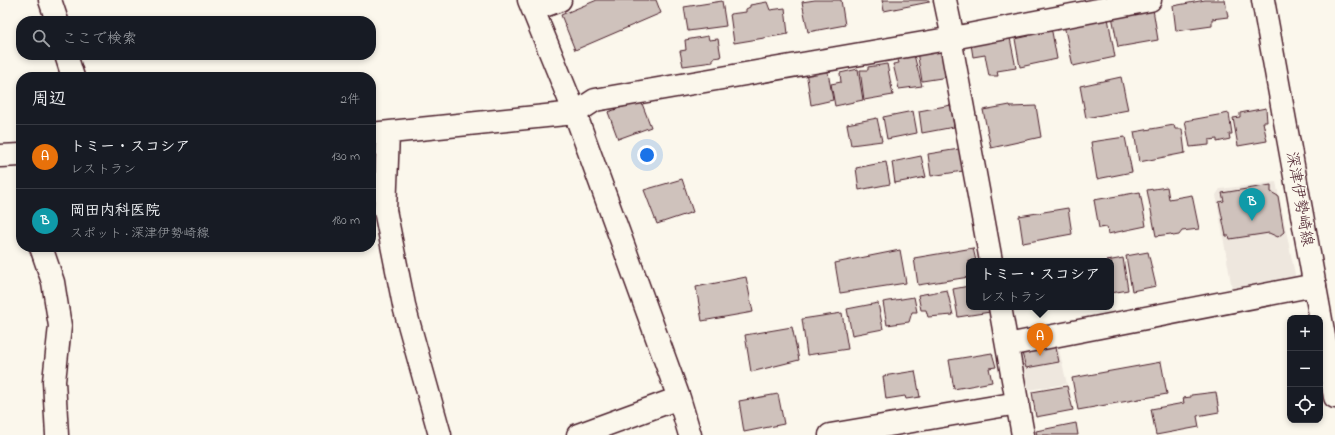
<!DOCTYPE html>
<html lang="ja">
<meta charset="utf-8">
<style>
body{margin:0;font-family:"Indie Flower","Klee One",sans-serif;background:#242831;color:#f1f3f6}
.controls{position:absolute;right:12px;bottom:12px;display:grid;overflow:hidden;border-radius:8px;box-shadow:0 2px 6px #0003}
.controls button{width:36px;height:36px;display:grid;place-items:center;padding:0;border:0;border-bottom:1px solid #363941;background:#171b24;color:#f1f3f6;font:20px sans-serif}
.you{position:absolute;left:647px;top:155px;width:14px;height:14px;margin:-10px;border:3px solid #fff;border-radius:50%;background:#1a73e8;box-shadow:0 0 0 6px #1a73e833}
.badge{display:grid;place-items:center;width:26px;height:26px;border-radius:50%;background:#c8321e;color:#fff;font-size:13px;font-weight:700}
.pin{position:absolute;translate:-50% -33px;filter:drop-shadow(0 1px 2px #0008)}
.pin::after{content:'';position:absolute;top:21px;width:14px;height:12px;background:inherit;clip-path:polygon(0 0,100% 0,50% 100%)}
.popup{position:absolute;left:966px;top:258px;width:148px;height:52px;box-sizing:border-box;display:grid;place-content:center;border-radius:8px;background:#171b24;filter:drop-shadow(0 1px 3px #0005);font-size:13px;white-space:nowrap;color:#9ea1a6}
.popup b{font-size:15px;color:#f1f3f6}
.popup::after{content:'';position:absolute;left:50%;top:100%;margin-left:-8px;border:8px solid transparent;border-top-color:#171b24}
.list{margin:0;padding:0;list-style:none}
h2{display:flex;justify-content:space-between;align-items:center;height:52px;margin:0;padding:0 16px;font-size:17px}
h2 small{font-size:13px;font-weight:400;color:#9ea1a6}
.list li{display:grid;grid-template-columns:26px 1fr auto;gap:12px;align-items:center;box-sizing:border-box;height:64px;padding:0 16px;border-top:1px solid #363941}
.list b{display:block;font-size:15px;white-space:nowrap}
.list p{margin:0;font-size:13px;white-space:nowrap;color:#9ea1a6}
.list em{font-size:13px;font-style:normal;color:#9ea1a6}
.icon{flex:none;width:22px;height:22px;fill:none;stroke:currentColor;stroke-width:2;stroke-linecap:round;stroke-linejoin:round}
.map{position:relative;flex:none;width:1335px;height:435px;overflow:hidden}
.search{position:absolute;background:#171b24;box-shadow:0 2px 6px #0003;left:16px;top:16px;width:360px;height:44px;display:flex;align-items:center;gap:10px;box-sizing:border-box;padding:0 14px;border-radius:16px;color:#9ea1a6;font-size:15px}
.panel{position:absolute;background:#171b24;box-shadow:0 2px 6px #0003;left:16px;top:72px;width:360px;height:180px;border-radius:16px}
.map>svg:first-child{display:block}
.built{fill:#eee7de}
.building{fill:#cfc2bc;stroke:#4a1f2b}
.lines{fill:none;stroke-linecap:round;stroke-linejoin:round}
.minor-casing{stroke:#4a1f2b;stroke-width:25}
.major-casing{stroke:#4a1f2b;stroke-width:25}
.minor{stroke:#fbf7ec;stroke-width:22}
.major{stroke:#fbf7ec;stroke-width:22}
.labels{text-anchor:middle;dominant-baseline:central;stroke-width:3;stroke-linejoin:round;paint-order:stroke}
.street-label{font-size:16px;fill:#4a1f2b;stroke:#fbf7ec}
</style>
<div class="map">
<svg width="1335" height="435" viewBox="0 0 1335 435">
<rect width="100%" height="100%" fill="#fbf7ec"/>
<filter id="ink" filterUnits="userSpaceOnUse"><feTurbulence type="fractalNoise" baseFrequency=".025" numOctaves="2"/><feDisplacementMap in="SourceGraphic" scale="8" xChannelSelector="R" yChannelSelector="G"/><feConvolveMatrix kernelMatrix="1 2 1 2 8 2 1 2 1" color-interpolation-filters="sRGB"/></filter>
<g filter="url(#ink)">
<!-- built -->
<path class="built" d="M1276,182L1297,284L1233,295L1216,195L1220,189Z
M1057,341L1067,384L1028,390L1021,346Z"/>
<!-- building -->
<path class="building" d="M597,0H656L661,13L575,50L561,15Z
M815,0H841L845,25L808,32L802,2Z
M882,0H929V2L884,11Z
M1205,0H1225L1228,17L1212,19V26L1176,31L1173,6Z
M722,1L726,26L688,31L684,7Z
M767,2L770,10L785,8L788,34L734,43L730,14L746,12V9L750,7V5Z
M1153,9L1158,40L1118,47L1112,16Z
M1108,18L1115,57L1073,66L1064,25Z
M1048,27L1052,32L1057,59L1020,67L1015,39L1029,36L1028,31Z
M708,36L709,40L718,39L721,57L713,58V62L683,66L680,51L686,50L685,40Z
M1010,38L1016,68L997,71L998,76H989L985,55L973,57L971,44Z
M943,48L948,77L922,81L917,52Z
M914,55L922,86L899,89L893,64L899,63L897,57Z
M887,64L893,95L864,100L860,70H868V67Z
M827,67L833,100L811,105L806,71Z
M858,69L863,100L835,106L831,84L841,82L840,73Z
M1121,77L1128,110L1086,118L1080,86Z
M641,101L651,127L618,139L608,112Z
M951,105L954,127L922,133L919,111Z
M1010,105L1011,107L1036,106L1041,137L991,148L983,110Z
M1266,108L1267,122H1263L1267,141L1238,146L1233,118L1240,117V113Z
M913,111L917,133L887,139L883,117Z
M1229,113L1232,134H1229L1230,139L1217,142V139L1209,140V145L1190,147L1185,121Z
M877,118L882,141L851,145L847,124Z
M1174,125L1175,129H1182L1185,153L1139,162L1134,132Z
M1125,137L1132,172L1097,179L1091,142Z
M959,149L963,171L931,176L928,154Z
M921,156L926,177L895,183L892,162Z
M886,162L890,184L859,190L856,168Z
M682,179L693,212L657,224L644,190Z
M1271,185V192L1278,196L1284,232L1278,237L1269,233L1230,239L1229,236H1226L1219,202L1224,201L1222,193Z
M1167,187L1169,199L1192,195L1199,229L1182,231L1179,235L1173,236L1171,234L1156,236L1147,190Z
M1140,192L1146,226L1108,234L1107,227L1099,228L1094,200Z
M1068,208L1072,234L1023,243L1019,216Z
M973,248L976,261H969V277L918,285L914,258Z
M900,250L906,283L840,293L835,263Z
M1148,252L1156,286L1132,291L1126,256Z
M1123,258L1128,290L1111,293V261H1107Z
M746,277L753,312L702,321L696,287Z
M969,286V307H989L990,312L958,317L953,289Z
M947,290L953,315L928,317L926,310H921L918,295Z
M914,297L917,312H912L909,322L887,325L883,302Z
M878,303L883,329L852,335L847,309Z
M842,313L848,349L807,355L802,319Z
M792,327L799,360L751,372L745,335Z
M1055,343L1059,362L1026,368L1021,349Z
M992,353L996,367L989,368L992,382L954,389L949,360Z
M1161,362L1167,394L1078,410L1072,378Z
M915,371L920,397L906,399L905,396L886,399L883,376Z
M1067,386L1073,410L1036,417L1032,392Z
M1216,392L1219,412L1197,416L1199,427L1156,435L1151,409L1184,403L1183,398L1191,397V395Z
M778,394L784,424L744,432L739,401Z
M1076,423L1078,435H1037L1036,431Z"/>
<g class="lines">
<!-- minor casing -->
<g class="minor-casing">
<path id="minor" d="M50,0L57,21
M529,0L575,113L679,398L690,435
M945,0L953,38L952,49L991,261
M533,10L560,0
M66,55L73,77
M371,134L575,113L595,100L953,38L1150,0
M388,134L385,210L405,310L440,435
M0,156L21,155
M41,247L53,282L60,326L54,381L57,435
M1000,307L1023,435
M1007,345L1315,285
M578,435L679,398
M830,435L1018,403"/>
</g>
<!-- major casing -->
<g class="major-casing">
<path id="major" d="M1263,0L1335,397"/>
</g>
<!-- minor -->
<use href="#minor" class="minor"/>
<!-- major -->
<use href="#major" class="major"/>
</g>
</g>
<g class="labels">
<!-- street labels -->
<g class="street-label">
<text transform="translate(1299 199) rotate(80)">深津伊勢崎線</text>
</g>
</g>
</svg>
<div class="controls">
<button>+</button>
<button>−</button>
<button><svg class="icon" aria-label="locate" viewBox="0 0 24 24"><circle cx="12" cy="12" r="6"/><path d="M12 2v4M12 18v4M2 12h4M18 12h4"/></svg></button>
</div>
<div class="you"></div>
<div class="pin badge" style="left:1040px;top:356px;background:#e8710a">A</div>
<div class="popup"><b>トミー・スコシア</b>レストラン</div>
<div class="pin badge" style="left:1252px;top:221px;background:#0f9aa8">B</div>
<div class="search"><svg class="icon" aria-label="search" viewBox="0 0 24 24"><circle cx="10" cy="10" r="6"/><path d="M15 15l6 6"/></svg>ここで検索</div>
<section class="panel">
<h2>周辺<small>2件</small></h2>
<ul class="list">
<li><span class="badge" style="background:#e8710a">A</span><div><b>トミー・スコシア</b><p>レストラン</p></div><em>130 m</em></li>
<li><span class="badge" style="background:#0f9aa8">B</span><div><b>岡田内科医院</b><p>スポット · 深津伊勢崎線</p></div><em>180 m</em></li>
</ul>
</section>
</div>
